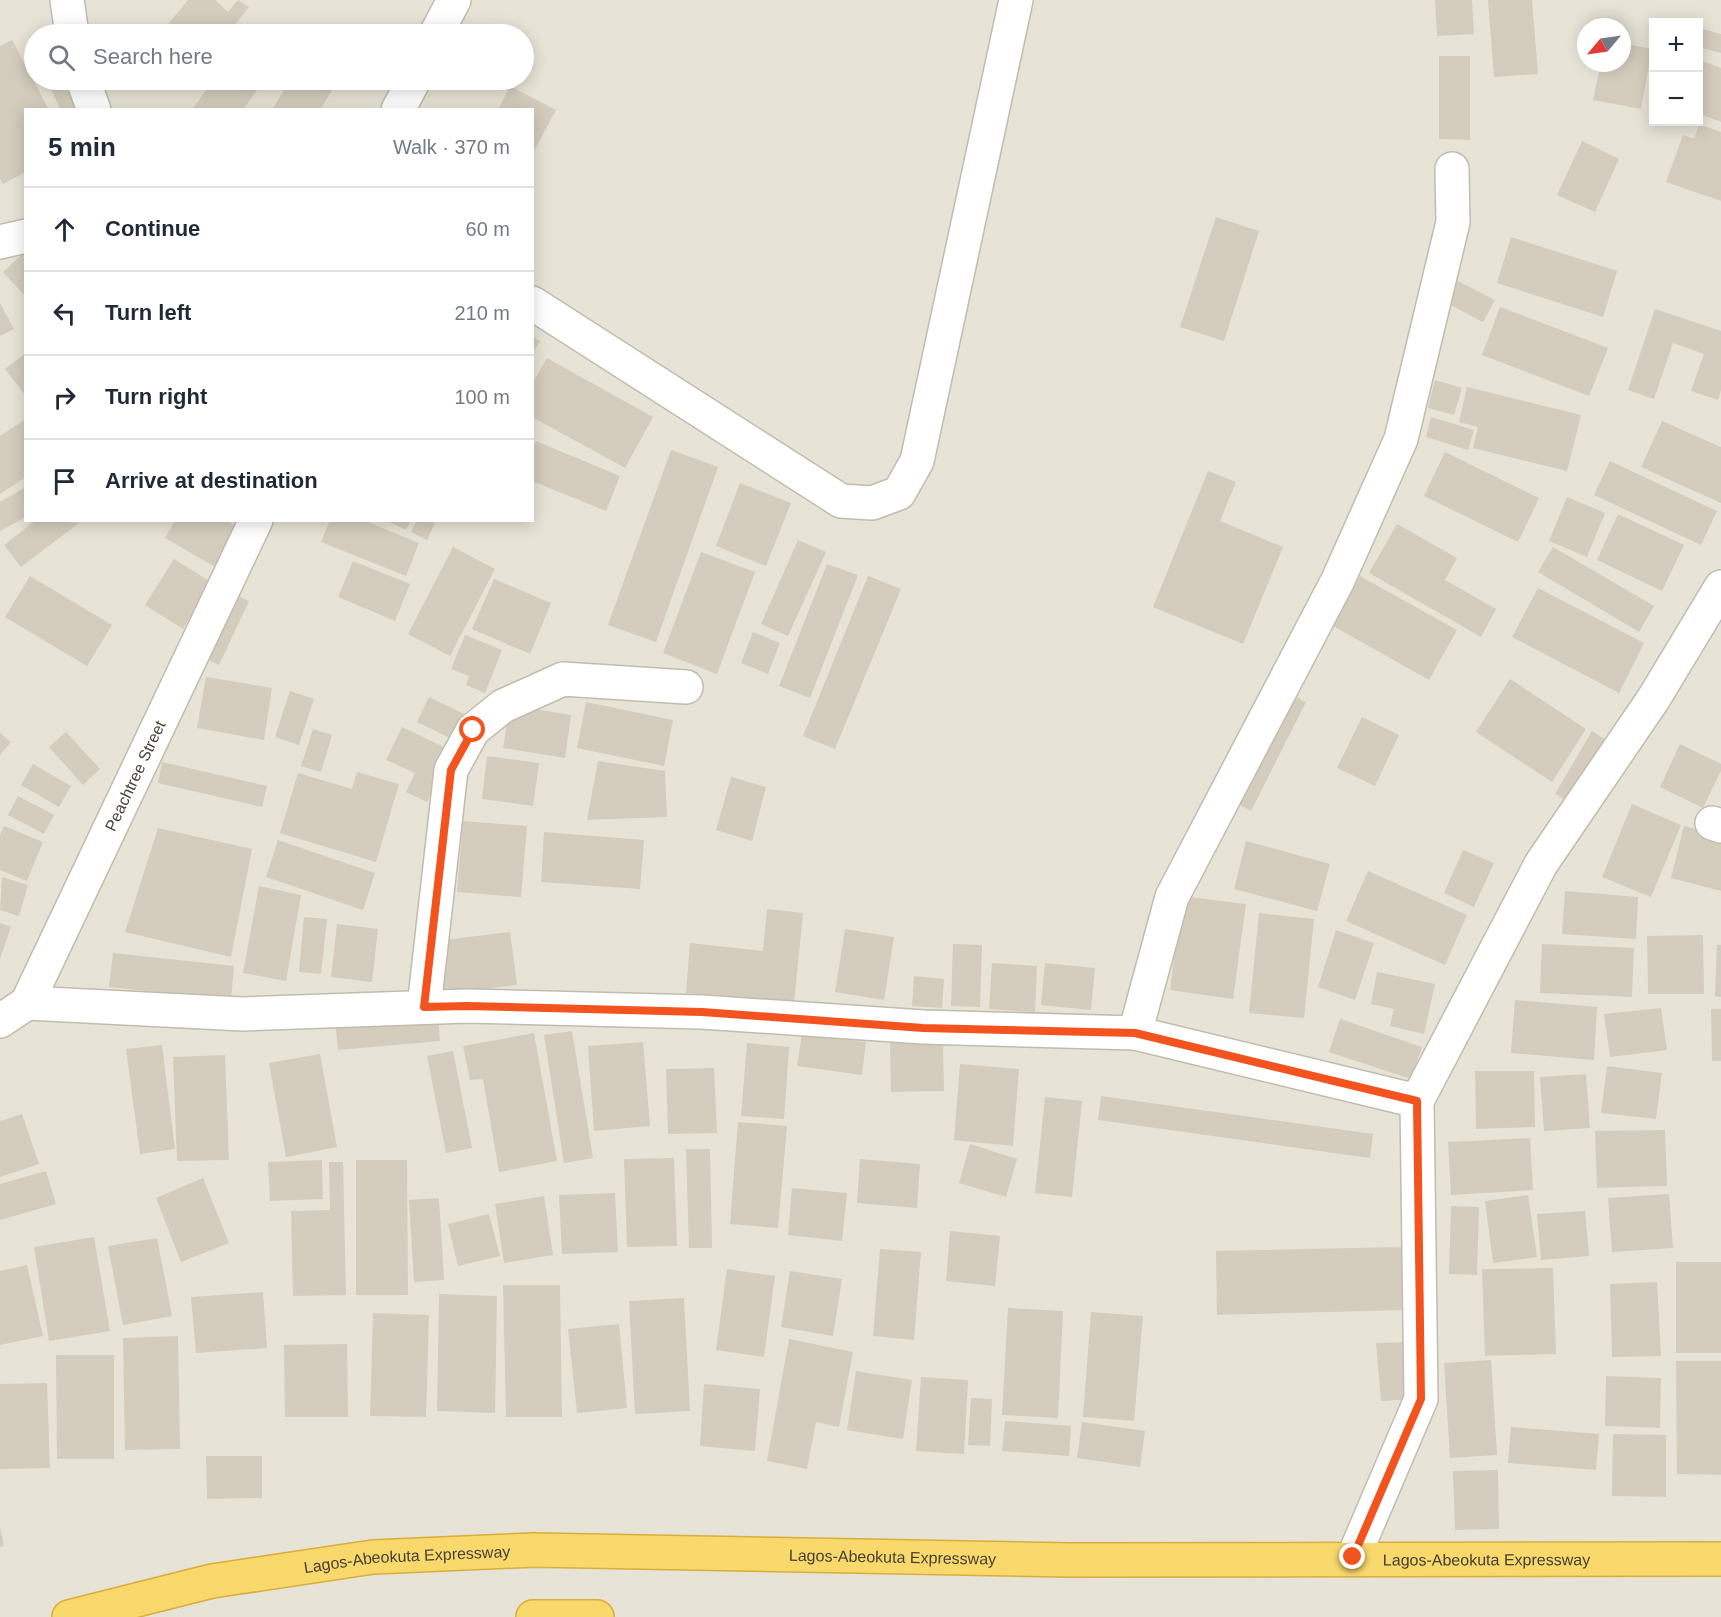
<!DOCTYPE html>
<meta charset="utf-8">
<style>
body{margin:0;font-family:Arial,sans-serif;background:#f2f2f3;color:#1f2937}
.controls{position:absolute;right:18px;top:18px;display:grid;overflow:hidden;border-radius:0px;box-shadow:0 3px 15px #0003}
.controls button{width:54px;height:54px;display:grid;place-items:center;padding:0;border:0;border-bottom:2px solid #e0e1e3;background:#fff;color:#1f2937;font:30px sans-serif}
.compass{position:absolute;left:1577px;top:18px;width:54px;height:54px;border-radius:50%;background:#fff;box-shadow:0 3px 15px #0003;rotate:241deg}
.stop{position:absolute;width:18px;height:18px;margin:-14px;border:4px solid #f3531e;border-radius:50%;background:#fff}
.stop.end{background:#f3531e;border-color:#fff;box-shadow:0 2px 6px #0008}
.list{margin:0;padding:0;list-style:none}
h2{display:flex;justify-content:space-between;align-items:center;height:78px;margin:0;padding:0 24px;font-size:26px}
h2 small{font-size:20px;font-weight:400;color:#747a83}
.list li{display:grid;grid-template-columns:39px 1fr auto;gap:18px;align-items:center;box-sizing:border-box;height:84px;padding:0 24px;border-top:2px solid #e0e1e3}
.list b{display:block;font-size:22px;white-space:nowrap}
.list em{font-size:20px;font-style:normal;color:#747a83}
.icon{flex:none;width:33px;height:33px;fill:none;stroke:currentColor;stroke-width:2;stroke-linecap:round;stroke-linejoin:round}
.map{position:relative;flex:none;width:1721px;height:1617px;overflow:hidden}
.search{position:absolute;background:#fff;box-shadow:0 3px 15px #0003;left:24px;top:24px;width:510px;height:66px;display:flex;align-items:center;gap:15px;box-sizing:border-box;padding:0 21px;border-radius:33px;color:#747a83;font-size:22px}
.panel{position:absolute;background:#fff;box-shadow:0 3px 15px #0003;left:24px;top:108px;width:510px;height:414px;border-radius:0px}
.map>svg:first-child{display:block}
.residential{fill:#e7e3d6;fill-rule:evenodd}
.building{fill:#d4cdbd}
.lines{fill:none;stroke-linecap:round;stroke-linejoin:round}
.street-casing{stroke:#c1bcad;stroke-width:36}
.highway-casing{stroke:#d8ae3c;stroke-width:36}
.street{stroke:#fff;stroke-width:33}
.highway{stroke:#f9d86c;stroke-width:33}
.route{stroke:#f3531e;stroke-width:8}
.labels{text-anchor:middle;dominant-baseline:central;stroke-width:4.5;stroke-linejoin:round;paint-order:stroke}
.street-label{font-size:16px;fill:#464136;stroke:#fff}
</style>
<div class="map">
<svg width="1721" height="1617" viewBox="0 0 1721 1617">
<rect width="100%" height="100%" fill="#f3f1e7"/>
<!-- residential -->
<path class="residential" d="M0,0H1721V1617H0ZM1654,22H1698V122H1654ZM1586,27H1622V63H1586ZM34,34H524V80H34ZM26,110H532V520H26Z"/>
<!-- building -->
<path class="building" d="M188,0H215L228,12L238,0L249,7L228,34H160Z
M1435,0H1472L1474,34L1437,36Z
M1488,0H1532L1538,74L1494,77Z
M1698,28L1721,34V53L1698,47Z
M12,40L49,110H26V172L3,184L0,178V46Z
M1622,43L1652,49L1641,109L1593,100L1601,63H1622Z
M1439,56H1470V140L1439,139Z
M1702,61L1721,68V122L1698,113V71Z
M46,80H70L84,110H61Z
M213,80H264L243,110H192Z
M290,80H333L337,82L320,110H272Z
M510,86L556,110L532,155V110H498Z
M1699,124L1721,132V201L1666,182L1683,135L1694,139Z
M1582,141L1619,159L1595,212L1557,195Z
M1216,217L1259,231L1224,341L1180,327Z
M1511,237L1617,271L1603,317L1497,283Z
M26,251V297L3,272Z
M1456,280L1495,300L1483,322L1445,302Z
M0,303L14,329L0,336Z
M1500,307L1608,348L1589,396L1482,355Z
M1655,309L1721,331V390L1718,400L1691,391L1704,354L1673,343L1654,399L1628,390Z
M532,336L540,341L532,354Z
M26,353V396L5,369Z
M547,358L653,417L625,468L532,417V384Z
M1435,380L1462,388L1454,415L1428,408Z
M1467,387L1581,415L1567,471L1473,448L1478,427L1459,422Z
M1431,417L1474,430L1468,450L1426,437Z
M26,419V477L0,494V436Z
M1662,421L1721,447V503L1641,467Z
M536,441L620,476L606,511L532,481V449Z
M671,450L718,467L656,642L608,625Z
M1445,452L1539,498L1518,542L1424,496Z
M1610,461L1717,511L1701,545L1594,495Z
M1208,471L1236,482L1220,521L1283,547L1243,644L1153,607Z
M740,483L791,503L766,566L716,546Z
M26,487V517L0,531V502Z
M1567,497L1605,513L1587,557L1549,541Z
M1618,514L1684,545L1662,591L1597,560Z
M36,520L79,523L21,567L4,545Z
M175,520H226L246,533L224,572L165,538Z
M330,520H363L419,543L406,576L321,542Z
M385,520H411L406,530Z
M417,520L435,523L427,540L411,532Z
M1397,524L1457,558L1445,580L1496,609L1481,637L1369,573Z
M798,540L826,552L788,636L761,624Z
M453,547L495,569L450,656L408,634Z
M1553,547L1654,606L1639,632L1538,572Z
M701,552L755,572L717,674L663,653Z
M174,559L211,582L183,629L145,605Z
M353,561L410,584L395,621L338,597Z
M827,564L858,575L810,698L779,686Z
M30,576L112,625L87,666L5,617Z
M868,576L901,589L835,749L803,736Z
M1360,576L1457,630L1429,680L1333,626Z
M494,579L551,603L530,654L472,629Z
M1538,588L1644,643L1619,693L1512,637Z
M232,593L249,601L219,665L202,657Z
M753,632L780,643L768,674L741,663Z
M465,635L502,650L485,693L466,685L469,676L451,669Z
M206,677L272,688L264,740L197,728Z
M1510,679L1586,729L1552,782L1476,732Z
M290,691L314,699L299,745L275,737Z
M1288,693L1306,702L1251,811L1234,802Z
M429,697L464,714L452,739L417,722Z
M586,702L673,720L664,766L577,748Z
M510,705L571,715L565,758L503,748Z
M1362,717L1399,735L1375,786L1337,768Z
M402,727L450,750L427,802L406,792L415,773L386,760Z
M313,729L332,735L321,772L301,766Z
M1592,731L1608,741L1571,803L1555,794Z
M66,732L100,769L83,785L49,747Z
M0,733L11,742L0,755Z
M1680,744L1721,764V771L1703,808L1660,787Z
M487,756L539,763L533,806L482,799Z
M598,761L665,771L667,817L587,820Z
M162,762L267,786L262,807L158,783Z
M33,764L71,786L59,807L21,785Z
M357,772L399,784L376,862L280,833L298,773L352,789Z
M731,777L766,787L752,841L716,830Z
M18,796L54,815L44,834L8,815Z
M1632,804L1681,825L1651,897L1602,877Z
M463,821L527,826L521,897L457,892Z
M4,826L43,842L27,881L0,870V835Z
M1684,826L1721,836V891L1671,878Z
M158,828L252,849L231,957L125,932Z
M544,832L644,840L640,889L541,882Z
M278,840L375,873L363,910L266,877Z
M1246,841L1330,864L1317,911L1234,889Z
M1463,850L1494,863L1474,907L1444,893Z
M1368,871L1467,915L1445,965L1346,921Z
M2,877L28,885L19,916L0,910Z
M259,886L301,895L286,981L243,973Z
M1565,891L1638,897L1636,939L1562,934Z
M1182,896L1246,904L1233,999L1170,990Z
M767,909L803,913L794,1003L686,993L690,943L763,951Z
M1259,913L1314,919L1304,1018L1249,1013Z
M304,917L327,919L321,974L299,972Z
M0,923L11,927L0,959Z
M337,924L378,929L372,982L331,977Z
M845,929L894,937L884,1000L835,992Z
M1336,930L1374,943L1355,1000L1318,987Z
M510,932L517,985L441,994L435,941Z
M1703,935L1704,994H1648L1647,936Z
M953,944L982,945L980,1007L951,1006Z
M1542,944L1634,948L1632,997L1540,993Z
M1717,945H1721V997L1715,996Z
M113,953L234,966L231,1000L109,987Z
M992,963L1037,966L1035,1012L989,1009Z
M1045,963L1095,968L1091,1010L1041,1005Z
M1377,972L1435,984L1424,1034L1390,1026L1394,1009L1371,1004Z
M914,976L944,979L942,1008L912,1006Z
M1515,1000L1597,1007L1594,1060L1511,1053Z
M1661,1008L1667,1050L1610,1057L1604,1014Z
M1711,1009H1721V1061H1712Z
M438,1012L440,1041L338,1050L335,1021Z
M1340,1019L1422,1047L1411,1079L1329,1052Z
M572,1031L593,1158L564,1163L544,1035Z
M534,1033L557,1161L499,1172L483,1079L470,1080L463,1046Z
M802,1034L866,1042L862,1075L797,1066Z
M643,1042L650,1126L594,1131L588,1046Z
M943,1042L944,1091L891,1092L890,1043Z
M747,1043L789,1047L784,1119L741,1116Z
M162,1045L175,1149L140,1154L126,1049Z
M453,1051L472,1148L446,1153L427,1056Z
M320,1054L337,1147L286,1157L269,1063Z
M225,1055L229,1160L177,1161L173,1057Z
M960,1064L1019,1069L1013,1146L954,1140Z
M1607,1066L1662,1073L1656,1119L1601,1113Z
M714,1068L717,1133L668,1134L666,1069Z
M1475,1071H1534L1535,1127L1476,1129Z
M1586,1074L1590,1128L1544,1131L1540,1077Z
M1101,1096L1373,1134L1370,1158L1098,1120Z
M1045,1097L1082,1101L1072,1197L1035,1193Z
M22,1114L39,1164L0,1177V1121Z
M738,1122L787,1126L778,1228L730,1224Z
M1665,1130L1667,1186L1597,1188L1595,1131Z
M1530,1138L1533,1190L1451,1195L1448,1142Z
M970,1144L1017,1159L1006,1197L959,1183Z
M686,1149H710L712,1248H689Z
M674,1158L677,1246L627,1247L624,1159Z
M860,1159L920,1164L917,1208L857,1203Z
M322,1160L323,1199L270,1201L268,1162Z
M356,1160H407L408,1295H356Z
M329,1162H343L346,1295L293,1296L291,1211L330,1210Z
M46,1171L56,1204L0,1220V1184Z
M203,1178L229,1243L181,1262L156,1198Z
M792,1188L847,1193L842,1241L788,1235Z
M615,1193L618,1252L562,1254L559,1195Z
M1669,1194L1673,1248L1612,1252L1608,1198Z
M1528,1195L1537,1257L1493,1263L1485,1201Z
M544,1196L553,1255L504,1263L495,1204Z
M439,1198L444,1280L414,1282L409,1200Z
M1451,1206L1479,1207L1477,1275L1449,1274Z
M1585,1211L1589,1256L1541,1260L1537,1214Z
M489,1214L500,1256L458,1266L448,1224Z
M950,1231L1000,1236L995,1286L946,1281Z
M94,1237L110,1331L49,1341L34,1247Z
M157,1238L172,1316L123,1325L108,1246Z
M1401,1247L1404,1310L1217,1315L1216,1251Z
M880,1249L921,1252L914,1340L873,1336Z
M1676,1262H1721V1353H1676Z
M27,1265L43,1336L0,1345V1271Z
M1553,1268L1556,1354L1485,1356L1482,1269Z
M727,1269L775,1276L764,1357L716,1350Z
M790,1271L842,1279L833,1336L781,1327Z
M1657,1282L1661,1356L1612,1357L1610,1284Z
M503,1285H560L562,1417H506Z
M263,1292L267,1348L196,1353L191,1297Z
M439,1294L497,1296L495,1413L437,1411Z
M684,1298L690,1411L635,1414L629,1301Z
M1008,1308L1063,1311L1058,1418L1002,1415Z
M1091,1312L1143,1316L1134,1421L1083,1417Z
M373,1313L429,1315L426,1417L370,1416Z
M619,1324L627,1408L577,1413L568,1329Z
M178,1336L180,1449L125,1450L123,1338Z
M789,1339L853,1352L839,1427L816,1422L807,1469L767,1461Z
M1413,1342L1416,1399L1381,1401L1376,1343Z
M347,1344L348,1417H285L284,1345Z
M56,1355H114V1459H57Z
M1491,1360L1497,1455L1450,1458L1444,1363Z
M1676,1361H1721V1475L1677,1474Z
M856,1371L912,1380L903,1439L847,1430Z
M1606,1376L1661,1378L1660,1428L1605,1426Z
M921,1377L968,1380L964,1454L916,1451Z
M47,1383L50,1468L0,1469V1384Z
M704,1384L760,1389L755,1451L700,1446Z
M971,1398L992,1399L990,1446L968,1445Z
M1005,1421L1071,1426L1069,1456L1002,1451Z
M1082,1422L1145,1431L1140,1467L1077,1458Z
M1511,1427L1599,1434L1596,1470L1508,1463Z
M1613,1434L1666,1435V1497L1612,1496Z
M206,1456H262V1498L207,1499Z
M1498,1470L1499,1529L1455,1530L1453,1471Z
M0,1527L4,1546L0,1547Z"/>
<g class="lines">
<!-- street casing -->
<g class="street-casing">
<g id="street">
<path d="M67,0L72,34"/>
<path d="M436,34L454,0"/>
<path d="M83,80L94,110"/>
<path d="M398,110L414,80"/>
<path d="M0,242L26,236"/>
<path d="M532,303L841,501L872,503L899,493L917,461L1016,0"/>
<path d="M1712,823L1721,826"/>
<path d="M27,1003L243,1014L467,1006L702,1012L923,1027L1135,1033L1417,1101"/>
<path d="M424,1007L451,770L473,730L503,706L563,679L686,687"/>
<path id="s1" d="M0,1021L27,1003L256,520"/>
<path d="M1135,1033L1172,897L1338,580L1401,439L1453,222L1452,169"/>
<path d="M1353,1558L1421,1399L1417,1101L1541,864L1654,698L1721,587"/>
</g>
</g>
<!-- highway casing -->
<g class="highway-casing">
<g id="highway">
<path id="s2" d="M69,1617L212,1581L373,1557L534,1550L1069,1560L1721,1559"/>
<path d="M533,1617H597"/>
</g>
</g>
<!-- street -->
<use href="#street" class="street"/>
<!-- highway -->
<use href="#highway" class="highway"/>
</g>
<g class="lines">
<!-- route -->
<path class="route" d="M473,730L451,770L424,1007L467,1006L702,1012L923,1028L1135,1033L1417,1101L1421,1399L1353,1557"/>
</g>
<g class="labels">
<!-- street labels -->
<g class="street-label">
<text stroke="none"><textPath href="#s1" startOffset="284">Peachtree Street</textPath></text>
<text stroke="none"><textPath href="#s2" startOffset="830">Lagos-Abeokuta Expressway</textPath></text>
<text stroke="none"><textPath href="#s2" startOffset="1424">Lagos-Abeokuta Expressway</textPath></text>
<text stroke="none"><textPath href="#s2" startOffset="344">Lagos-Abeokuta Expressway</textPath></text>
</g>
</g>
</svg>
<div class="controls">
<button>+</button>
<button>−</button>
</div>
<svg class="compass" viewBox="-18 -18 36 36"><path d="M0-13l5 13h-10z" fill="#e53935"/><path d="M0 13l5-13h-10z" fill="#747a83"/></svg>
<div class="stop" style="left:473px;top:730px"></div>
<div class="stop end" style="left:1353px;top:1557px"></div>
<div class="search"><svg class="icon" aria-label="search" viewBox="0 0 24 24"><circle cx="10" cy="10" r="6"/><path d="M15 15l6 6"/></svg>Search here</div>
<section class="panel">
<h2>5 min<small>Walk · 370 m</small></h2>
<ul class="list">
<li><svg class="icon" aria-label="ahead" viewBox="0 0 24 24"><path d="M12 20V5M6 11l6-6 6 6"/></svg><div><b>Continue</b></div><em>60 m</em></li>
<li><svg class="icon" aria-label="left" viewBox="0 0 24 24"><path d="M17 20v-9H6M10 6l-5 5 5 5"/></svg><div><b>Turn left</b></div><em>210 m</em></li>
<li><svg class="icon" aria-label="right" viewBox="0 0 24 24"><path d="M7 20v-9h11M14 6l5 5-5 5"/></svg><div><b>Turn right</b></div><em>100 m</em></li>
<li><svg class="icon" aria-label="arrive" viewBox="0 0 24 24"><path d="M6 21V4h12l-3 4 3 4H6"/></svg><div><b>Arrive at destination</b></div></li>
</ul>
</section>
</div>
